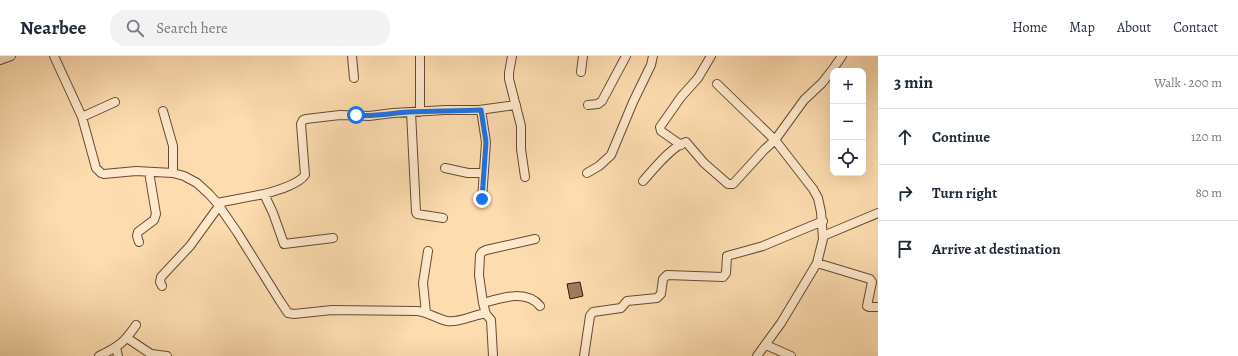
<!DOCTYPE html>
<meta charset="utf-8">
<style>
body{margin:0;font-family:Alegreya,serif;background:#f2f2f3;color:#1f2937}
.controls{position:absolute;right:12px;top:12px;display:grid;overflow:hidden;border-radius:8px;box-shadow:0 4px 16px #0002}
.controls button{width:36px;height:36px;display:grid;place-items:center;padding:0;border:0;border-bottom:1px solid #e0e1e3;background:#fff;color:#1f2937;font:20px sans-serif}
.stop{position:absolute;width:12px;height:12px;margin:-9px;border:3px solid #1a73e8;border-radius:50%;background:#fff}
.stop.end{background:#1a73e8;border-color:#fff;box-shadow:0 1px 4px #0008}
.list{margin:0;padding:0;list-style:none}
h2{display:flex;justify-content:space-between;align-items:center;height:52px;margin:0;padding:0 16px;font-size:17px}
h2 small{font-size:13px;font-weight:400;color:#747a83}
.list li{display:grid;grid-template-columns:26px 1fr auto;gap:12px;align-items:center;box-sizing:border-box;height:56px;padding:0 16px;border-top:1px solid #e0e1e3}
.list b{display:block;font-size:15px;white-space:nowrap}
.list em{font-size:13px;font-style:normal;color:#747a83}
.icon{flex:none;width:22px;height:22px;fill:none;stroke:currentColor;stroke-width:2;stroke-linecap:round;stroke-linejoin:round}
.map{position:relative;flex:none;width:878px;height:300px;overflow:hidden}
header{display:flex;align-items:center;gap:24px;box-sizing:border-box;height:56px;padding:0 20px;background:#fff;border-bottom:1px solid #e0e1e3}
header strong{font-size:19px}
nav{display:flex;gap:22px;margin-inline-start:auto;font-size:14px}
.search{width:280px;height:36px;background:#f2f2f3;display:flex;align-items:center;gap:10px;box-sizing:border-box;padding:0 14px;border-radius:16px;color:#747a83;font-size:15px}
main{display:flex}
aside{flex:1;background:#fff}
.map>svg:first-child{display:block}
.building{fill:#9d7e60;stroke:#35180a}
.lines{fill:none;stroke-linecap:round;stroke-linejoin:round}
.street-casing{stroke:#674934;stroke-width:10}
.street{stroke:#fee9cc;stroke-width:8}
.route{stroke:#1a73e8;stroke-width:5}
</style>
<header>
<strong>Nearbee</strong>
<div class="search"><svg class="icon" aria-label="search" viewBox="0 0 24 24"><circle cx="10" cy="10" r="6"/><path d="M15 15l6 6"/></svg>Search here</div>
<nav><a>Home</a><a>Map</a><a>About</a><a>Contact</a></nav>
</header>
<main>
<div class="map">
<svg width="878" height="300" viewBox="0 0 878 300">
<rect width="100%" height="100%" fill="#fdddb0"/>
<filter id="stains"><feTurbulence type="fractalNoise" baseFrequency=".005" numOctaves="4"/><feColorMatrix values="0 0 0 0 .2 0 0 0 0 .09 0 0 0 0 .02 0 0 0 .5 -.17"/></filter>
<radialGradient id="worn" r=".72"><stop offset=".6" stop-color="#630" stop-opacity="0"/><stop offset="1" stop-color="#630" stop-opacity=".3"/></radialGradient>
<!-- building -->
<path class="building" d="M580,226L583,240L570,243L567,228Z"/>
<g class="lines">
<!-- street casing -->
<g class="street-casing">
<path id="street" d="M54,0L82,61L96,112L101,117L104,118L136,115L173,117L184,120L197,127L209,138L217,147L237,176L280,245L288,257L294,258L332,254L417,255C428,256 437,263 447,265C458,267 471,260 482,258H486
M352,0L354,22
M420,0V56
M512,0L509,17V23L521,70V93L525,121
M0,4L11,0
M581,16L583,0
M717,28L775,84L813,133L818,142L821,156L823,183L817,207L781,267L757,300
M588,49L598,48L602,45L626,0
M481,54L486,86L482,143
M163,55L173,90V117
M411,56L416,156L417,158L443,162
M82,61L115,46
M681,89L661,75L660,71L681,41L698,22L711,0
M445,112L468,117H484
M587,117L599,110L611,99L633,46L651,9L653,0
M643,125C653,114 672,90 686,86L704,107L728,128H733L764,94L775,84L804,44L822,27L833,13L842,0
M264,138C275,135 298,129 305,119L301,68L303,64L306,63L340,59L369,60L393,57L445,54H479L516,49
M217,147L264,138L273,157L284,188L333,182
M823,180L878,157
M139,186L137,180L138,176L154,164L156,158L149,116
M817,207L870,223L872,226L867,250L869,251H878
M162,230L160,226L161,221L190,190L219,150
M483,247C501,242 526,233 540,250
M426,257L423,227L428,195
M127,282L151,298L167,300
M766,289L791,300
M116,291L118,300
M99,300C118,291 124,287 136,269
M493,300L491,264L486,258L483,247L479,219L480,199L482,196L486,194L535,183
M584,300L590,260L593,256L621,252L627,245L657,242L661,238L663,223L667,219L723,221L726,217L727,200L763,190L823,165"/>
</g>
<!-- street -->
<use href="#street" class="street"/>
</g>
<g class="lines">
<!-- route -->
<path class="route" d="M356,59C374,61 391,57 409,56C433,55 457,55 481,54L486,86L482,143"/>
</g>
<rect width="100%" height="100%" filter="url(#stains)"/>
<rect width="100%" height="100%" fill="url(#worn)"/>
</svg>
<div class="controls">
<button>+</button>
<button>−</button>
<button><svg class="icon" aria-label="locate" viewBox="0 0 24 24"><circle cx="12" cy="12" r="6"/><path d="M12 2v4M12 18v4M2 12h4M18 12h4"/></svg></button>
</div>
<div class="stop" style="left:356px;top:59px"></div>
<div class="stop end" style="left:482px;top:143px"></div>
</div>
<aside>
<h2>3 min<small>Walk · 200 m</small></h2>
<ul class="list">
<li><svg class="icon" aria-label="ahead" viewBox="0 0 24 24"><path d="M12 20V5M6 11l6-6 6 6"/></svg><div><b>Continue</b></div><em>120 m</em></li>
<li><svg class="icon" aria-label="right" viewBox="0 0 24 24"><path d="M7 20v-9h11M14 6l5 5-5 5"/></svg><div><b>Turn right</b></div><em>80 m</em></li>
<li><svg class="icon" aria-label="arrive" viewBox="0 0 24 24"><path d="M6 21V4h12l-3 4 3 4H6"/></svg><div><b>Arrive at destination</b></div></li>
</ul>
</aside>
</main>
